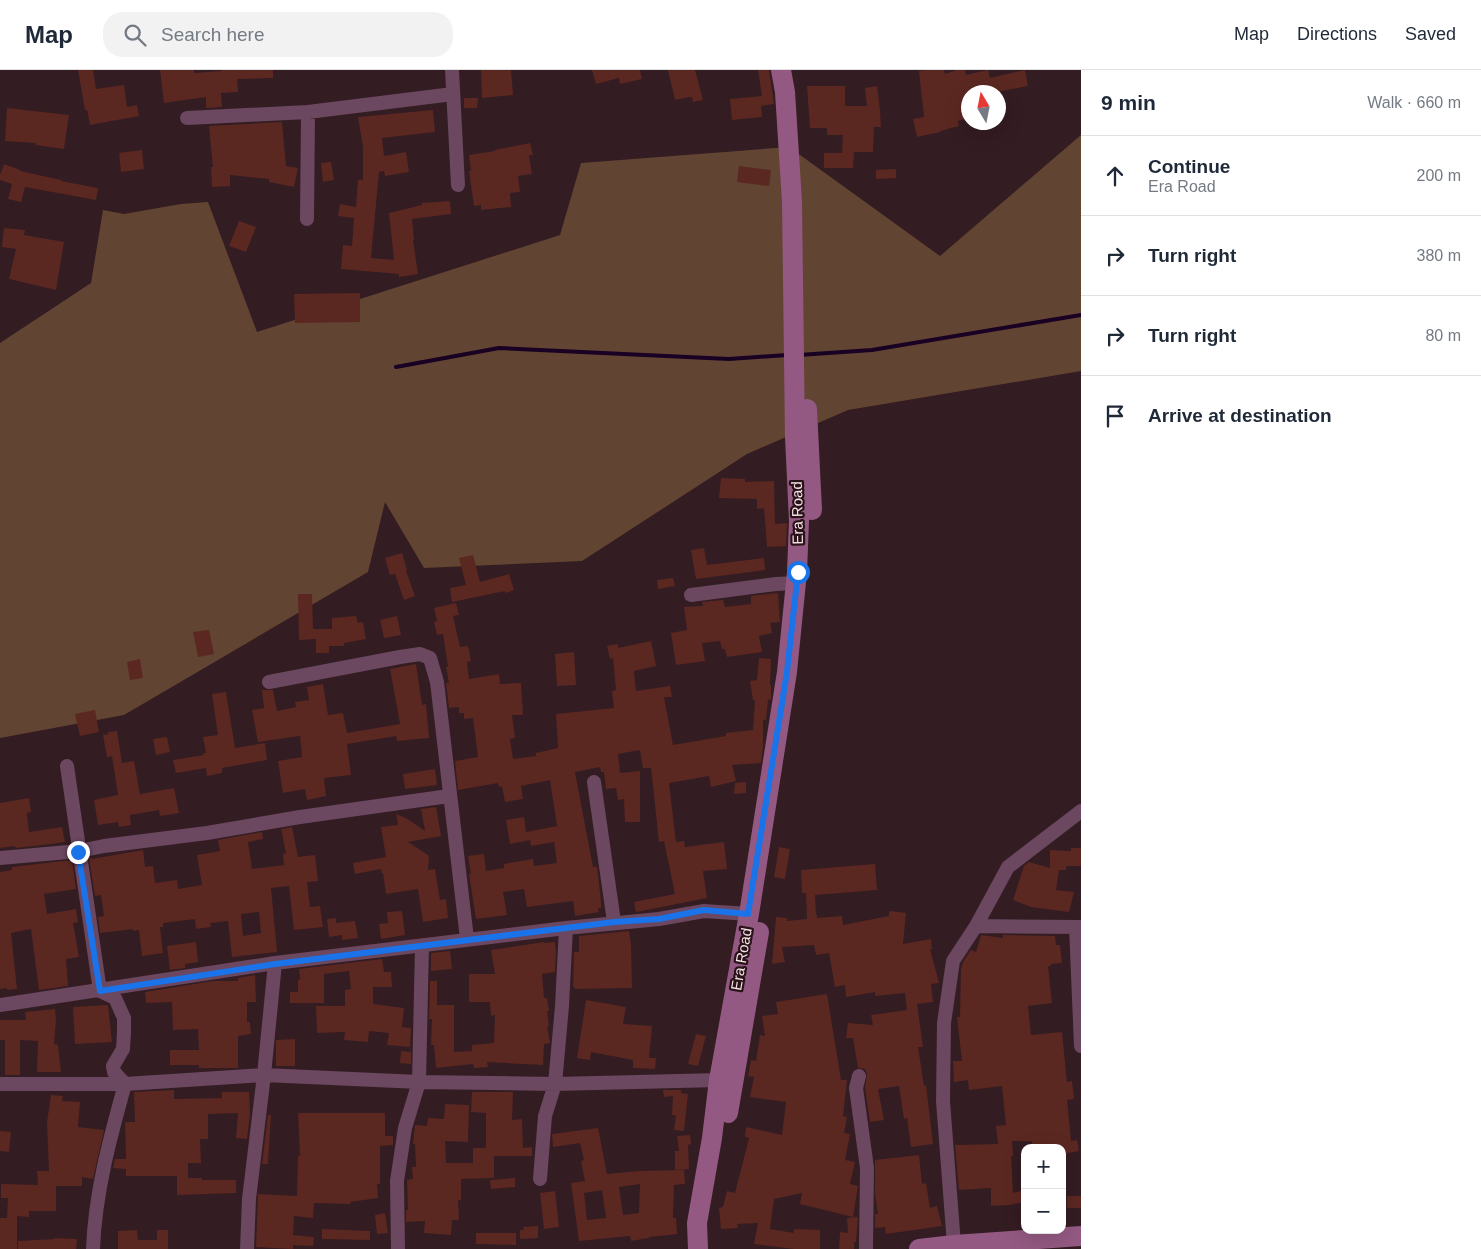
<!DOCTYPE html>
<meta charset="utf-8">
<style>
body{margin:0;font-family:Helvetica,sans-serif;background:#f2f2f3;color:#1f2937}
.controls{position:absolute;right:15px;bottom:15px;display:grid;overflow:hidden;border-radius:10px;box-shadow:0 5px 20px #0002}
.controls button{width:45px;height:45px;display:grid;place-items:center;padding:0;border:0;border-bottom:1px solid #e0e1e3;background:#fff;color:#1f2937;font:25px sans-serif}
.compass{position:absolute;left:961px;top:15px;width:45px;height:45px;border-radius:50%;background:#fff;box-shadow:0 5px 20px #0002;rotate:350deg}
.stop{position:absolute;width:15px;height:15px;margin:-11px;border:4px solid #1a73e8;border-radius:50%;background:#fff}
.stop.end{background:#1a73e8;border-color:#fff;box-shadow:0 1px 5px #0008}
.list{margin:0;padding:0;list-style:none}
h2{display:flex;justify-content:space-between;align-items:center;height:65px;margin:0;padding:0 20px;font-size:21px}
h2 small{font-size:16px;font-weight:400;color:#747a83}
.list li{display:grid;grid-template-columns:32px 1fr auto;gap:15px;align-items:center;box-sizing:border-box;height:80px;padding:0 20px;border-top:1px solid #e0e1e3}
.list b{display:block;font-size:19px;white-space:nowrap}
.list p{margin:0;font-size:16px;white-space:nowrap;color:#747a83}
.list em{font-size:16px;font-style:normal;color:#747a83}
.icon{flex:none;width:28px;height:28px;fill:none;stroke:currentColor;stroke-width:2;stroke-linecap:round;stroke-linejoin:round}
.map{position:relative;flex:none;width:1081px;height:1179px;overflow:hidden}
header{display:flex;align-items:center;gap:30px;box-sizing:border-box;height:70px;padding:0 25px;background:#fff;border-bottom:1px solid #e0e1e3}
header strong{font-size:24px}
nav{display:flex;gap:28px;margin-inline-start:auto;font-size:18px}
.search{width:350px;height:45px;background:#f2f2f3;display:flex;align-items:center;gap:12px;box-sizing:border-box;padding:0 18px;border-radius:20px;color:#747a83;font-size:19px}
main{display:flex}
aside{flex:1;background:#fff}
.map>svg:first-child{display:block}
.green{fill:#624432}
.lines{fill:none;stroke-linecap:round;stroke-linejoin:round}
.stream{stroke:#190124;stroke-width:4}
.building{fill:#5b2721;fill-rule:evenodd}
.street{stroke:#6b4760;stroke-width:14}
.secondary{stroke:#935982;stroke-width:20}
.route{stroke:#1a73e8;stroke-width:6}
.labels{text-anchor:middle;dominant-baseline:central;stroke-width:4.5;stroke-linejoin:round;paint-order:stroke}
.street-label{font-size:15px;fill:#f6e5e9;stroke:#291218}
</style>
<header>
<strong>Map</strong>
<div class="search"><svg class="icon" aria-label="search" viewBox="0 0 24 24"><circle cx="10" cy="10" r="6"/><path d="M15 15l6 6"/></svg>Search here</div>
<nav><a>Map</a><a>Directions</a><a>Saved</a></nav>
</header>
<main>
<div class="map">
<svg width="1081" height="1179" viewBox="0 0 1081 1179">
<rect width="100%" height="100%" fill="#331c22"/>
<!-- green -->
<path class="green" d="M1081,65V301L848,340L747,384L582,491L424,498L385,432L368,502L124,645L0,668V273L91,213L103,140L124,144L181,134L208,132L257,262L560,165L581,93L789,77L940,186Z"/>
<g class="lines">
<!-- stream -->
<path class="stream" d="M799,285L872,280L1081,245
M396,297L499,278L729,289L787,285"/>
</g>
<!-- building -->
<path class="building" d="M78,0H93L96,19L124,15L127,37L137,35L139,46L90,55L87,40H85Z
M160,0H194V3L222,1V0H273V8L237,9L238,22L221,23L222,37L206,38V27L164,33Z
M481,0H511L513,25L482,28Z
M592,0H640L642,9L620,14L619,8L596,14Z
M668,0H695L703,30L693,32L692,27H689L675,30Z
M758,0H769L774,34L761,36L762,47L732,50L730,29L762,26Z
M925,0H944L945,4L957,0H965L966,5L988,0L990,8L1025,0L1028,16L996,22H968V48L958,51L959,56L940,61V62L917,67L913,49L924,47L919,1Z
M807,16H845V36H867L865,18L877,16L880,40L881,57H874L873,82H854L853,98H824V83H842L843,65H827V58H810Z
M464,28H478L477,38H464Z
M7,38L69,45L64,79L36,75V73L5,71Z
M433,40L435,62L382,68L384,86L406,82L409,102L385,106L384,101L379,102L371,188L394,190L389,143L422,135V133L450,131L451,144L412,149L414,170H413L418,204L399,207V204L341,199L343,175L352,176L354,148L338,146L340,134L356,137L358,110H363V77L358,47Z
M282,52L286,96L298,98L294,117L269,112V109L230,105V116L212,117L211,97H213L209,56Z
M530,73L533,85H529L532,104L518,106L520,122L510,123L511,137L481,140V135L474,136L469,101H471L469,85L495,81V80Z
M142,80L144,99L121,102L119,83Z
M331,92L334,110L323,112L321,93Z
M4,94L20,100V101L61,110V111L98,118L96,130L25,117L21,132L8,129L12,114L0,110V105Z
M739,96L771,100L769,116L737,112Z
M896,99V108L876,109V100Z
M239,151L256,157L246,182L229,176Z
M4,158L25,160L24,165L64,172L56,220L9,209L16,179L2,177Z
M360,223V252L295,253L294,224Z
M721,408L745,409V412L774,411L775,454L787,453L786,476L767,477L764,438L757,439V429L719,428Z
M704,478L707,495L764,488L765,500L696,509L691,480Z
M402,483L407,500L406,501L415,526L404,530L395,504L390,505L385,488Z
M473,485L480,512L509,504L514,520L506,523L505,521L452,532L450,518L466,515L459,488Z
M673,508L675,516L658,519L657,510Z
M778,523L780,552L770,553L772,563L759,566L762,582L727,587L725,579H722L720,571L702,573L705,591L676,595L671,563L687,560L684,537L703,536L702,532L723,530L725,537L751,534V526Z
M298,524H312L313,559H332V548L356,546L358,553L363,552L366,569L344,573V576H329V583H316V569L299,570Z
M456,533L459,545L453,546L460,577L468,576L471,591L467,592L469,609L499,604L500,614L521,613L523,645H512L515,668L510,669L513,689L536,686V683L558,678L556,644L614,638L612,621L616,620L613,588L610,589L607,576L618,574V578L651,571L656,596L634,601L636,621L670,616L672,627H664L673,675L726,666V663L753,660L755,630H753L750,611L757,610L759,588L771,589L770,615H771V629L768,630L766,650H763V677L761,693L732,695L736,711L711,717L709,706L669,713L676,772L684,771L685,777L724,772L727,799L703,801L707,828L636,842L634,832L675,824L664,771L659,772L651,698H643L640,680L618,684L620,703L640,701V752H625L624,729L618,730L616,718L606,719L604,702H601L600,697L575,702L593,797H597L601,831V838H598L599,842L575,846L573,831L527,837L524,819L503,822L507,845L476,849L469,804H471L468,786L484,784L486,801L504,798V794L533,789L534,796L557,793L554,772L531,776L530,770L510,774L506,750L524,747L526,762L557,756L550,710L521,716L523,729L505,732L502,716L499,717L498,713L458,720L455,691L478,687L473,648L464,649V643H459V637L449,638L446,613H449L446,597H448L443,564L437,565L434,552L437,551L434,538Z
M397,546L401,565L384,568L380,550Z
M209,560L214,584L198,587L193,562Z
M574,582L576,615L557,616L555,584Z
M140,589L143,608L130,610L127,592Z
M416,594L422,635L426,634L429,668L397,671L396,666L347,674L351,705L324,708L326,726L307,730L305,719L283,723L278,691L302,687L300,666L258,672L252,640L264,638L262,620H273L277,641L296,637L295,632L309,630L307,617L323,614L328,645L343,643L347,663L400,654L390,599Z
M226,622L235,678L265,673L267,690L222,698V703L207,706L206,698L176,703L173,690L204,685L203,683H206L203,667L218,665L212,624Z
M95,640L99,662L80,666L75,644Z
M117,661L122,693L134,691L140,724L174,718L179,743L160,746L159,740L130,745L131,755L119,757L118,752L98,755L94,730L118,725L112,686L107,687L103,665L108,664V662Z
M167,667L170,682L156,685L153,669Z
M435,699L437,715L405,719L403,704Z
M746,712V723L734,724L735,713Z
M29,728L31,742L27,743L29,762L62,757L65,772L43,775L16,778L15,776L0,778V733Z
M436,737L441,766L408,772L428,785L429,788L428,800L435,799L440,830L446,829L448,848L423,852L418,819L386,824L383,803L382,804L381,799L355,804L353,793L386,787L381,757L398,755L396,744L406,748L425,761L421,739Z
M292,757L298,787L315,785L318,811L307,812L310,837L320,836L323,857L294,860L289,816L271,818L277,882L232,887L228,851L210,853L211,857L196,859L195,849L163,853V857H160L163,883L142,886L139,860L133,861V859L100,863L98,847L104,846L101,825L95,826L89,788L92,787V789L143,780L145,797L153,796L155,813L177,810L178,819L202,815L197,785L220,781L218,770L262,762L263,769L248,772L252,799L284,795L283,784L286,783L281,759ZM259,842L261,863L243,866L241,844Z
M779,777L790,779L785,809L774,807Z
M1071,778H1081V796H1066V800H1059L1056,820L1074,822L1069,842L1031,837L1013,830L1024,796L1029,792L1050,798V780L1071,781Z
M72,790L76,819L44,824L47,844L76,839L78,852L73,853L79,887L66,889L68,916L39,920L31,859L11,863L17,919L7,920V918L0,919V802L12,800V797Z
M875,794L877,820L815,825L816,845H817V848L842,846L843,855L889,846V841L906,843L903,874L931,869L932,879H930L939,913L931,914L933,932L917,934L923,977H918L924,1016L926,1015L933,1074L911,1077L907,1048L904,1049L899,1016L878,1019L884,1050L870,1052L865,1018L867,1004L865,999L858,998L853,968H846L848,953L873,955L871,945L907,940L905,923L875,926V922L846,927L845,915L835,917L829,883L816,885L814,875L782,877L785,892L772,894L776,847L787,848V851L807,849L806,823H802L801,800Z
M402,841L405,865L381,869L379,854L388,853L387,842Z
M336,848V853L355,851L358,868L342,870V865L329,867L327,849Z
M629,861L631,874L632,918L575,919V917H573L574,882H579V866Z
M981,865L1003,868V865L1055,866L1056,875H1060L1062,893L1051,894V896H1048L1052,933L1028,936L1031,965L1062,962L1067,1012L1072,1011L1074,1029L1067,1030L1071,1071L1077,1070L1079,1081L1062,1084V1078H1032V1071H1012L1013,1086H1011L1013,1123L1025,1120V1132L1009,1135L991,1136V1118L959,1120L955,1075L998,1074L996,1056L1006,1055L1002,1016L969,1020L968,1010L954,1012L953,991H962L957,947H960L961,899L963,892L971,880L976,882Z
M196,872L198,892L185,894V898L170,900L167,876Z
M544,872V873L555,872L556,882L555,902L542,904L544,928H547L549,941H547L549,956H547L550,973L544,974L543,995L487,992L488,997L474,998L473,994L436,998L434,975H431L432,949H429L430,911H437V935H454V982L472,981V975L494,973L495,945L491,946L490,932H469V904H495L491,880Z
M450,881L452,899L431,901V883Z
M382,889L384,902H391L392,917H373V934L404,938L402,957L411,958L410,977L387,975L389,963L369,961L368,972L344,970L345,962L317,963L316,936H345V920L351,919L349,901L324,904V933H290V922H298V910H300L299,899Z
M255,905L256,932H247V952H250L251,964L238,966V998H199V995H170V980H199L198,959L173,960L172,932L146,933L145,922L213,911H238V908Z
M827,924L841,1010H847L843,1046L847,1047L844,1063L850,1064L845,1090L855,1092L850,1114L858,1116L853,1147L800,1134L802,1123L774,1129L770,1159L794,1163V1159L820,1160V1179H794L754,1174L758,1153L737,1154L738,1158L721,1159L719,1138L723,1137L727,1121L735,1123L749,1068L745,1067L746,1057L782,1065L786,1032L750,1027L754,1007L748,1006L751,990L756,991L760,965L765,966L762,946L778,944L776,932Z
M586,930L626,937L623,954L652,956L649,988H656L655,999L633,998V990L591,982L590,990L577,988Z
M108,935L112,972L75,974L73,937Z
M55,939L56,950L54,974L58,975L61,1002H37L38,971L20,970V1005H5V970H0V950H26L25,942Z
M696,964L706,966L698,996L688,994Z
M295,969V996H276V970Z
M401,981L411,982V994L400,993Z
M174,1020V1029L222,1028V1022H249L250,1044L247,1069L236,1068L238,1043L208,1044V1069H200L201,1093H188V1108H202V1110H236V1123L177,1125V1106H126V1099L113,1098L115,1089H126L125,1052H135L134,1022Z
M663,1020H681V1023L688,1024L684,1061L674,1060L676,1045H672L673,1026L664,1027Z
M472,1022H513L512,1050L522,1049L523,1078L532,1077V1086H494V1108L461,1109V1130H458L459,1150H452L451,1165L424,1163L425,1151L406,1152V1140H408L407,1110L413,1109L412,1097H416L415,1074H413L415,1055L427,1056L428,1048L444,1049L445,1034L469,1035L468,1072L445,1071L446,1093H473V1078H486V1043L471,1042Z
M51,1025L63,1026L62,1031L80,1032L78,1057L104,1060L93,1109L82,1107V1116H56V1141H29V1147L17,1146V1179H0V1148H7L8,1128H1V1114L38,1115L37,1101H49L47,1052Z
M298,1043H385V1066H393V1075L380,1076V1114H377L378,1128L350,1132V1134L314,1133L313,1148L294,1146L293,1165L314,1167L313,1176L293,1175V1179L256,1177L258,1124L297,1126L298,1086H300Z
M268,1045H271L268,1092V1094H262Z
M598,1058L607,1104L639,1101L684,1100L685,1114L674,1115L673,1148H676L677,1164L649,1167V1168L631,1171L630,1166L579,1171L571,1113L585,1111L581,1091L584,1090L580,1073L553,1077L552,1064ZM640,1114L639,1143L623,1145L619,1117ZM602,1120L606,1148L587,1150L584,1123Z
M0,1061L11,1062L9,1082L0,1081Z
M690,1065L691,1074L688,1075L689,1099L675,1100V1081H679L677,1066Z
M919,1085L922,1114L926,1113L930,1138L937,1136L942,1156L886,1164L885,1157L875,1158V1144H878L875,1124V1090Z
M515,1108V1117L491,1119L490,1110Z
M555,1121L559,1157L544,1159L540,1123Z
M1067,1126H1081V1138H1067Z
M385,1143L388,1163L377,1164L375,1145Z
M858,1147L856,1172H854V1179H839L840,1162L848,1163L847,1148Z
M538,1156V1168L520,1169V1160H524L523,1157Z
M322,1159L370,1161V1170L322,1169Z
M137,1160L138,1170H157V1160H168V1179H118V1161Z
M476,1163H516V1175L476,1174Z
M54,1168L77,1169L76,1179H18V1171L54,1169Z"/>
<g class="lines">
<!-- street -->
<path class="street" d="M452,0L458,115
M187,48L308,42L453,24
M307,149L308,42
M691,525L776,514L796,513
M269,612L400,587L420,584L430,588L437,612L467,869
M67,696L100,921
M594,712L614,852
M0,788L79,781L104,776L207,763L300,747L449,726
M976,856L1081,857
M1076,857L1081,976
M0,935L275,893L566,858L659,849L704,841L749,844
M859,1006L856,1018L867,1098L866,1179
M0,1014H125L264,1005L419,1012L555,1014L719,1010
M540,1109L545,1046L555,1014L562,936L566,858
M954,1175L943,1031L944,953L953,891L976,856L1008,797L1081,741
M93,1179C95,1123 110,1068 125,1014L114,1002L113,996L123,979L124,963V948L115,928L100,921
M247,1179L249,1129L264,1005L275,893
M398,1179L397,1111L405,1058L419,1012L422,876"/>
<!-- secondary -->
<path class="secondary" d="M807,339L812,440
M728,1043L759,862
M698,1179L697,1153L712,1068L719,1010L749,844L787,602L797,502L799,451L795,367L792,132L785,22L781,0
M919,1179L954,1175L1081,1166"/>
</g>
<g class="lines">
<!-- route -->
<path class="route" d="M78,782L100,921L275,894L614,852L659,849L704,840L748,844L787,602L798,502"/>
</g>
<g class="labels">
<!-- street labels -->
<g class="street-label">
<text transform="translate(797 443) rotate(-91)">Era Road</text>
<text transform="translate(741 889) rotate(-80)">Era Road</text>
</g>
</g>
</svg>
<div class="controls">
<button>+</button>
<button>−</button>
</div>
<svg class="compass" viewBox="-18 -18 36 36"><path d="M0-13l5 13h-10z" fill="#e53935"/><path d="M0 13l5-13h-10z" fill="#747a83"/></svg>
<div class="stop" style="left:798px;top:502px"></div>
<div class="stop end" style="left:78px;top:782px"></div>
</div>
<aside>
<h2>9 min<small>Walk · 660 m</small></h2>
<ul class="list">
<li><svg class="icon" aria-label="ahead" viewBox="0 0 24 24"><path d="M12 20V5M6 11l6-6 6 6"/></svg><div><b>Continue</b><p>Era Road</p></div><em>200 m</em></li>
<li><svg class="icon" aria-label="right" viewBox="0 0 24 24"><path d="M7 20v-9h11M14 6l5 5-5 5"/></svg><div><b>Turn right</b></div><em>380 m</em></li>
<li><svg class="icon" aria-label="right" viewBox="0 0 24 24"><path d="M7 20v-9h11M14 6l5 5-5 5"/></svg><div><b>Turn right</b></div><em>80 m</em></li>
<li><svg class="icon" aria-label="arrive" viewBox="0 0 24 24"><path d="M6 21V4h12l-3 4 3 4H6"/></svg><div><b>Arrive at destination</b></div></li>
</ul>
</aside>
</main>
